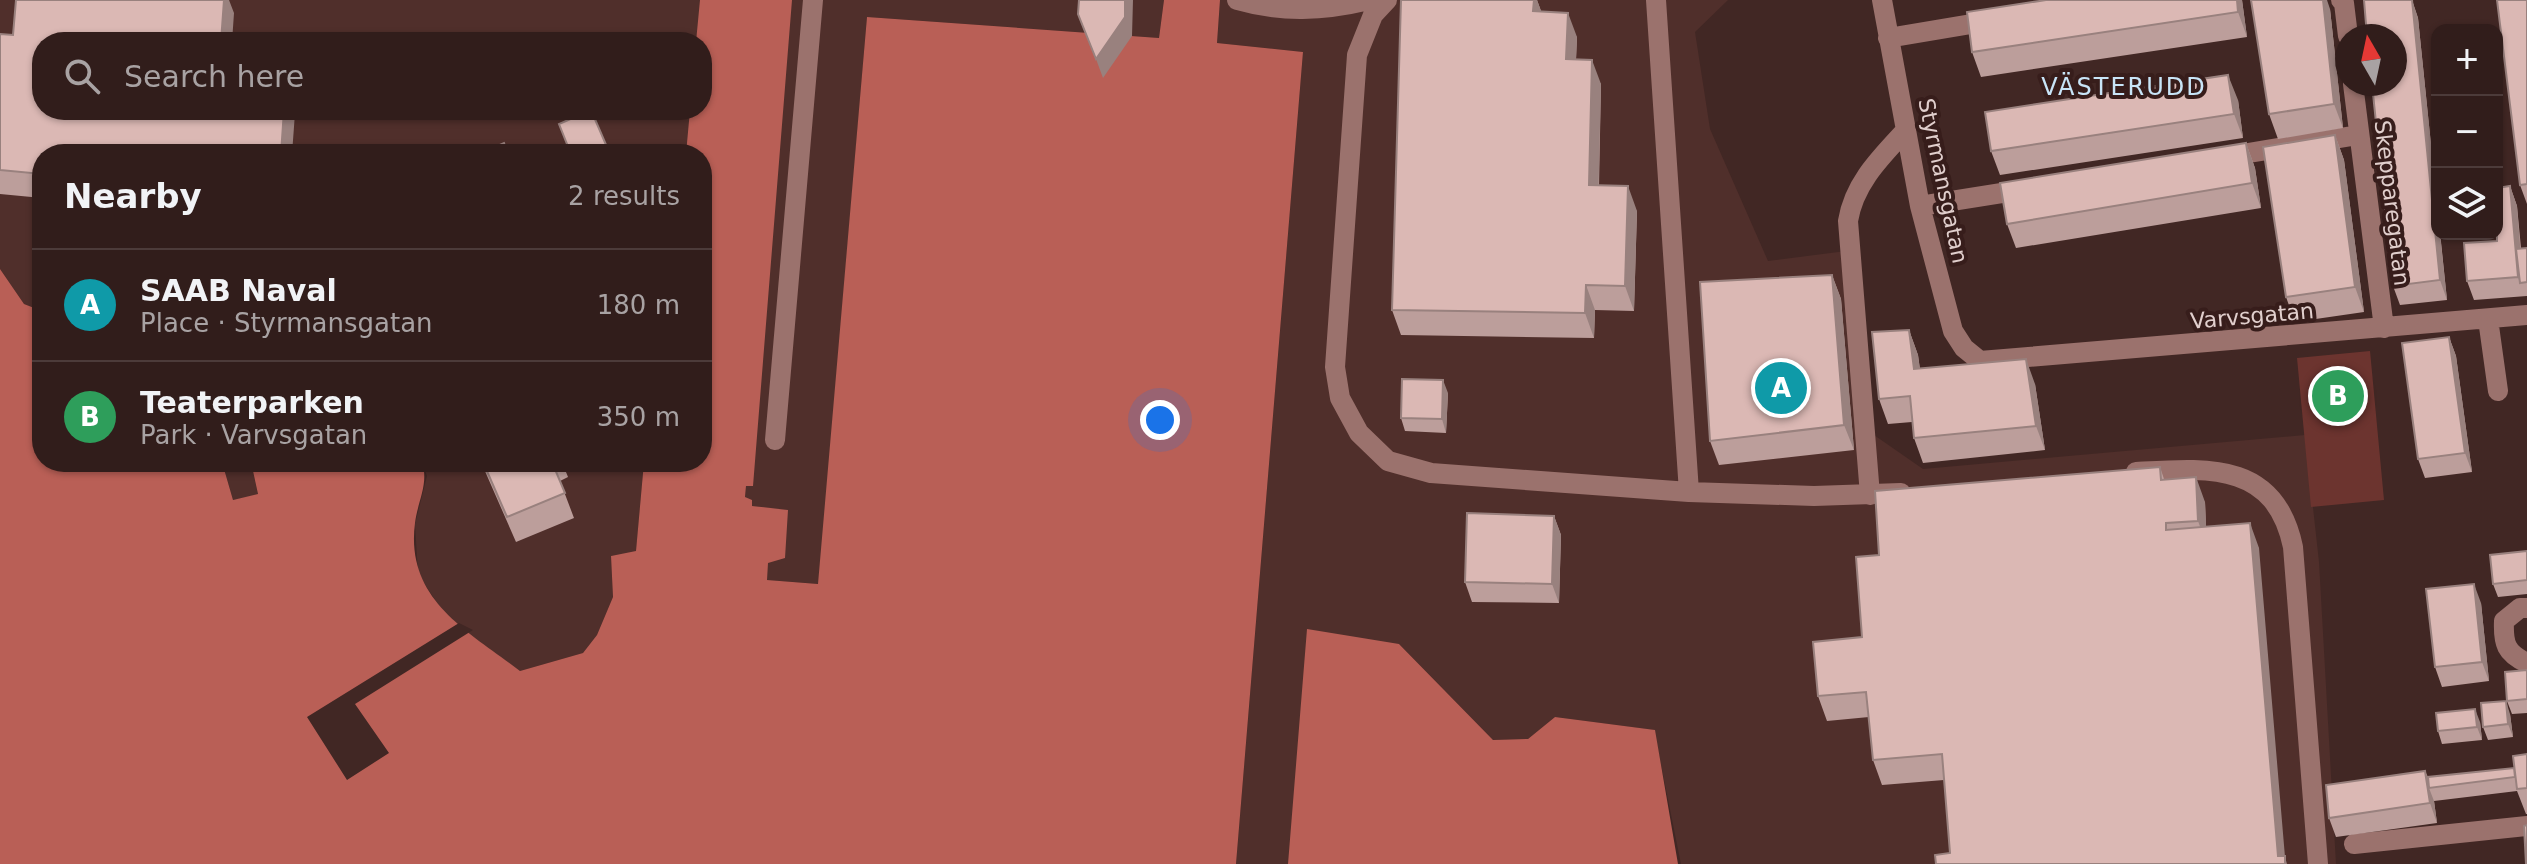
<!DOCTYPE html>
<meta charset="utf-8">
<style>
body{margin:0;font-family:"DejaVu Sans",sans-serif;background:#392624;color:#f1f3f6}
.controls{position:absolute;right:24px;top:24px;display:grid;overflow:hidden;border-radius:16px;box-shadow:0 2px 6px #0004}
.controls button{width:72px;height:72px;display:grid;place-items:center;padding:0;border:0;border-bottom:2px solid #4c3b3a;background:#311d1b;color:#f1f3f6;font:40px sans-serif}
.compass{position:absolute;left:2335px;top:24px;width:72px;height:72px;border-radius:50%;background:#311d1b;box-shadow:0 2px 6px #0004;rotate:351deg}
.you{position:absolute;left:1160px;top:420px;width:28px;height:28px;margin:-20px;border:6px solid #fff;border-radius:50%;background:#1a73e8;box-shadow:0 0 0 12px #1a73e833}
.badge{display:grid;place-items:center;width:52px;height:52px;border-radius:50%;background:#1a73e8;color:#fff;font-size:26px;font-weight:700}
.pin{position:absolute;translate:-50% -50%;border:4px solid #fff;box-shadow:0 2px 8px #0006}
.list{margin:0;padding:0;list-style:none}
h2{display:flex;justify-content:space-between;align-items:center;height:104px;margin:0;padding:0 32px;font-size:34px}
h2 small{font-size:26px;font-weight:400;color:#a8a2a3}
.list li{display:grid;grid-template-columns:52px 1fr auto;gap:24px;align-items:center;box-sizing:border-box;height:112px;padding:0 32px;border-top:2px solid #4c3b3a}
.list b{display:block;font-size:30px;white-space:nowrap}
.list p{margin:0;font-size:26px;white-space:nowrap;color:#a8a2a3}
.list em{font-size:26px;font-style:normal;color:#a8a2a3}
.icon{flex:none;width:44px;height:44px;fill:none;stroke:currentColor;stroke-width:2;stroke-linecap:round;stroke-linejoin:round}
.map{position:relative;flex:none;width:2527px;height:864px;overflow:hidden}
.search{position:absolute;background:#311d1b;box-shadow:0 2px 6px #0004;left:32px;top:32px;width:680px;height:88px;display:flex;align-items:center;gap:20px;box-sizing:border-box;padding:0 28px;border-radius:32px;color:#a8a2a3;font-size:30px}
.panel{position:absolute;background:#311d1b;box-shadow:0 2px 6px #0004;left:32px;top:144px;width:680px;height:328px;border-radius:32px}
.map>svg:first-child{display:block}
.built{fill:#502f2b;fill-rule:evenodd}
.green{fill:#6c342f}
.water{fill:#b95f56}
.pier{fill:#412724}
.lines{fill:none;stroke-linecap:round;stroke-linejoin:round}
.minor{stroke:#9b726d;stroke-width:20}
.wall{fill:#bc9e9b}
.shaded-wall{fill:#99817e}
.building{fill:#dbb8b4;stroke:#99817e;stroke-width:2}
.labels{text-anchor:middle;dominant-baseline:central;stroke-width:8;stroke-linejoin:round;paint-order:stroke}
.street-label{font-size:22px;fill:#e1cfcd;stroke:#371d1b}
.neighbourhood-label{font-size:24px;letter-spacing:2px;fill:#c8e5f8;stroke:#371d1b}
</style>
<div class="map">
<svg width="2527" height="864" viewBox="0 0 2527 864">
<rect width="100%" height="100%" fill="#412724"/>
<!-- built -->
<path class="built" d="M0,0H1164L1159,38L867,17L819,584L767,580V562L787,510L752,506L745,497L746,486H753L702,154H42V311L24,304L0,269ZM42,42H702V110H42Z
M1220,0H1728L1695,32L1710,129L1768,261L1854,250L1874,435L1923,469L2305,435L2319,562L2336,864H1681L1654,730L1555,717L1528,739L1493,740L1399,644L1288,864H1236L1303,52L1217,43Z
M222,462H251L258,495L233,500Z
M422,462H644L636,552L611,556L613,597L597,635L583,653L520,671L456,626L443,612L418,574L415,524L427,476Z"/>
<!-- green -->
<path class="green" d="M2370,351L2384,500L2311,507L2297,358Z"/>
<!-- water -->
<path class="water" d="M700,0H792L753,486H746L745,497L752,500V506L788,510L785,558L768,563L767,580L818,584L867,17L1159,38L1164,0H1220L1217,43L1303,52L1236,864H0V269L24,304L42,311V462H222L233,500L258,494L251,462H422C429,484 418,500 415,523C405,600 468,631 520,671L583,653L597,635L613,597L611,556L636,551L644,462H702V154H686L690,110H702V42H696Z
M1307,629L1399,644L1493,740L1528,739L1555,717L1655,730L1678,864H1288Z"/>
<!-- pier -->
<path class="pier" d="M459,623L473,630L355,704L389,753L347,780L307,717Z"/>
<g class="lines">
<!-- minor -->
<path class="minor" d="M1237,0C1282,13 1323,11 1369,0
M1387,0L1373,15L1357,55L1335,367L1340,398L1359,433L1388,461L1431,473L1689,492L1814,496L1901,493
M1656,0L1689,492
M1882,0L1920,206L1953,331L1964,348L1980,361L2527,315
M2341,0L2344,3L2348,36
M1888,38L1995,20
M2353,84L2384,328
M2224,157L2358,135
M1920,206L2027,189
M2488,319L2498,391
M775,440L813,0
M2136,472C2208,468 2275,461 2293,547L2318,864
M1870,495L1848,221C1854,183 1881,157 1906,130
M2527,608H2520L2504,621C2503,644 2506,653 2527,663
M2354,844L2527,826"/>
</g>
<!-- wall -->
<path class="wall" d="M1537,0L1541,11L1577,37L1576,59L1601,84L1599,186L1637,211L1634,311L1595,310L1594,338L1401,335L1392,310Z
M2242,0L2247,37L1981,77L1972,52Z
M2412,0L2418,18L2447,300L2400,305L2393,286Z
M2527,0V204L2520,185Z
M2330,9L2343,128L2278,139L2269,114Z
M234,13L42,110H294L295,113L42,154V198L0,194V34L13,35Z
M2238,100L2243,138L2000,175L1991,151Z
M2335,135L2344,160L2364,312L2295,322L2286,297Z
M2246,143L2255,168L2261,208L2016,248L2007,224Z
M2510,186L2517,206L2521,248H2527V296L2474,300L2467,281L2497,241Z
M1832,275L1841,299L1854,450L1719,465L1710,441Z
M1909,330L1918,355L1920,369L2035,384L2045,450L1923,463L1914,438L1912,422L1888,424L1879,399Z
M2449,337L2456,356L2472,472L2425,478L2418,459Z
M1448,393L1446,433L1405,431L1401,418Z
M481,462H562L568,477L560,481L574,518L516,542Z
M2160,467L2164,479L2205,502L2206,527L2259,548L1950,853L1944,780L1882,785L1873,760L1869,717L1827,721L1818,696L1862,637L1879,555Z
M1554,516L1561,535L1559,603L1472,602L1465,582Z
M2527,551V594L2498,597L2493,584Z
M2481,603L2489,681L2442,687L2435,667Z
M2527,670V713L2512,714L2507,701Z
M2510,714L2513,737L2488,740L2483,727Z
M2480,722L2482,740L2442,744L2438,731Z
M2527,754V814H2526L2517,791L2434,801L2437,823L2336,837L2329,818L2425,771L2428,777L2514,768Z"/>
<!-- shaded-wall -->
<path class="shaded-wall" d="M224,0H229L234,13L232,42H221Z
M1125,0H1133L1132,36L1103,78L1096,59Z
M1534,0H1537L1544,19L1533,11Z
M2237,0H2242L2247,37L2238,12Z
M2323,0H2327L2330,9L2343,128L2334,104Z
M2412,0L2418,18L2437,203V234H2440L2447,300L2440,280Z
M1568,13L1577,37L1575,84L1566,59Z
M1592,60L1601,84L1598,210L1589,185Z
M2228,75L2238,100L2243,138L2234,114Z
M284,110H294L295,113L292,154H281Z
M2335,135L2344,160L2364,312L2355,287Z
M2246,143L2255,168L2261,208L2252,183Z
M1628,186L1637,211L1634,311L1625,286Z
M2510,186L2517,206L2523,283H2520L2518,277Z
M1832,275L1841,299L1854,450L1844,425Z
M1586,285L1595,310L1594,338L1585,313Z
M1909,330L1918,355L1923,394L1914,369Z
M2449,337L2456,356L2472,472L2465,453Z
M2026,359L2035,384L2045,450L2036,426Z
M1443,380L1448,393L1446,433L1442,419Z
M2196,477L2205,502L2207,546L2198,521Z
M1554,516L1561,535L1559,603L1552,584Z
M2250,523L2259,548L2285,857L2287,864H2281L2278,856Z
M2474,584L2481,603L2489,681L2482,662Z
M2506,701L2510,714L2513,737L2508,724Z
M2475,709L2480,722L2482,740L2477,727Z
M2425,771L2431,787L2429,788L2434,801L2437,823L2430,803Z"/>
<!-- building -->
<path class="building" d="M16,0H224L221,42H42V110H284L281,154H42V174L0,170V34L13,35Z
M1079,0H1125V17L1096,59L1078,14Z
M1401,0H1534L1533,11L1568,13L1566,59L1592,60L1589,185L1628,186L1625,286L1586,285L1585,313L1392,310Z
M2046,0H2237L2238,12L1972,52L1967,12Z
M2251,0H2323L2334,104L2269,114Z
M2364,0H2412L2440,280L2393,286L2372,84H2395V36H2367Z
M2497,0H2527V184L2520,185Z
M2228,75L2234,114L1991,151L1985,112Z
M591,110L610,154H571L559,124Z
M2335,135L2355,287L2286,297L2263,147Z
M504,143L508,154H479Z
M2246,143L2252,183L2007,224L2000,183Z
M2510,186L2518,277L2467,281L2464,243L2497,241V188Z
M2527,248V282L2520,283L2516,249Z
M1832,275L1844,425L1710,441L1700,282Z
M1909,330L1914,369L2026,359L2036,426L1914,438L1910,396L1879,399L1872,332Z
M2449,337L2465,453L2418,459L2402,343Z
M1402,379L1443,380L1442,419L1401,418Z
M483,462H552L565,493L507,517Z
M2160,467L2161,480L2196,477L2198,521L2166,523V530L2250,523L2278,856H2285V864H1936L1935,855L1950,853L1942,754L1873,760L1866,692L1818,696L1813,642L1862,637L1856,557L1879,555L1875,491Z
M1467,513L1554,516L1552,584L1465,582Z
M2527,551V580L2493,584L2490,555Z
M2474,584L2482,662L2435,667L2426,589Z
M2527,670V699L2507,701L2505,672Z
M2506,701L2508,724L2483,727L2481,703Z
M2475,709L2477,727L2438,731L2436,713Z
M2527,754V788L2517,789L2513,756Z
M2514,768L2515,777L2429,788L2428,777Z
M2425,771L2430,803L2329,818L2326,785Z
M2527,825V864H2526L2524,826Z"/>
<g class="labels">
<!-- street labels -->
<g class="street-label">
<text transform="translate(1943 181) rotate(78)">Styrmansgatan</text>
<text transform="translate(2392 203) rotate(83)">Skepparegatan</text>
<text transform="translate(2252 316) rotate(-5)">Varvsgatan</text>
</g>
<!-- neighbourhood labels -->
<g class="neighbourhood-label">
<text x="2124" y="87">VÄSTERUDD</text>
</g>
</g>
</svg>
<div class="controls">
<button>+</button>
<button>−</button>
<button><svg class="icon" aria-label="layers" viewBox="0 0 24 24"><path d="M12 4l9 5-9 5-9-5zM3 14l9 5 9-5"/></svg></button>
</div>
<svg class="compass" viewBox="-18 -18 36 36"><path d="M0-13l5 13h-10z" fill="#e53935"/><path d="M0 13l5-13h-10z" fill="#a8a2a3"/></svg>
<div class="you"></div>
<div class="pin badge" style="left:1781px;top:388px;background:#0f9aa8">A</div>
<div class="pin badge" style="left:2338px;top:396px;background:#2e9e5b">B</div>
<div class="search"><svg class="icon" aria-label="search" viewBox="0 0 24 24"><circle cx="10" cy="10" r="6"/><path d="M15 15l6 6"/></svg>Search here</div>
<section class="panel">
<h2>Nearby<small>2 results</small></h2>
<ul class="list">
<li><span class="badge" style="background:#0f9aa8">A</span><div><b>SAAB Naval</b><p>Place · Styrmansgatan</p></div><em>180 m</em></li>
<li><span class="badge" style="background:#2e9e5b">B</span><div><b>Teaterparken</b><p>Park · Varvsgatan</p></div><em>350 m</em></li>
</ul>
</section>
</div>
